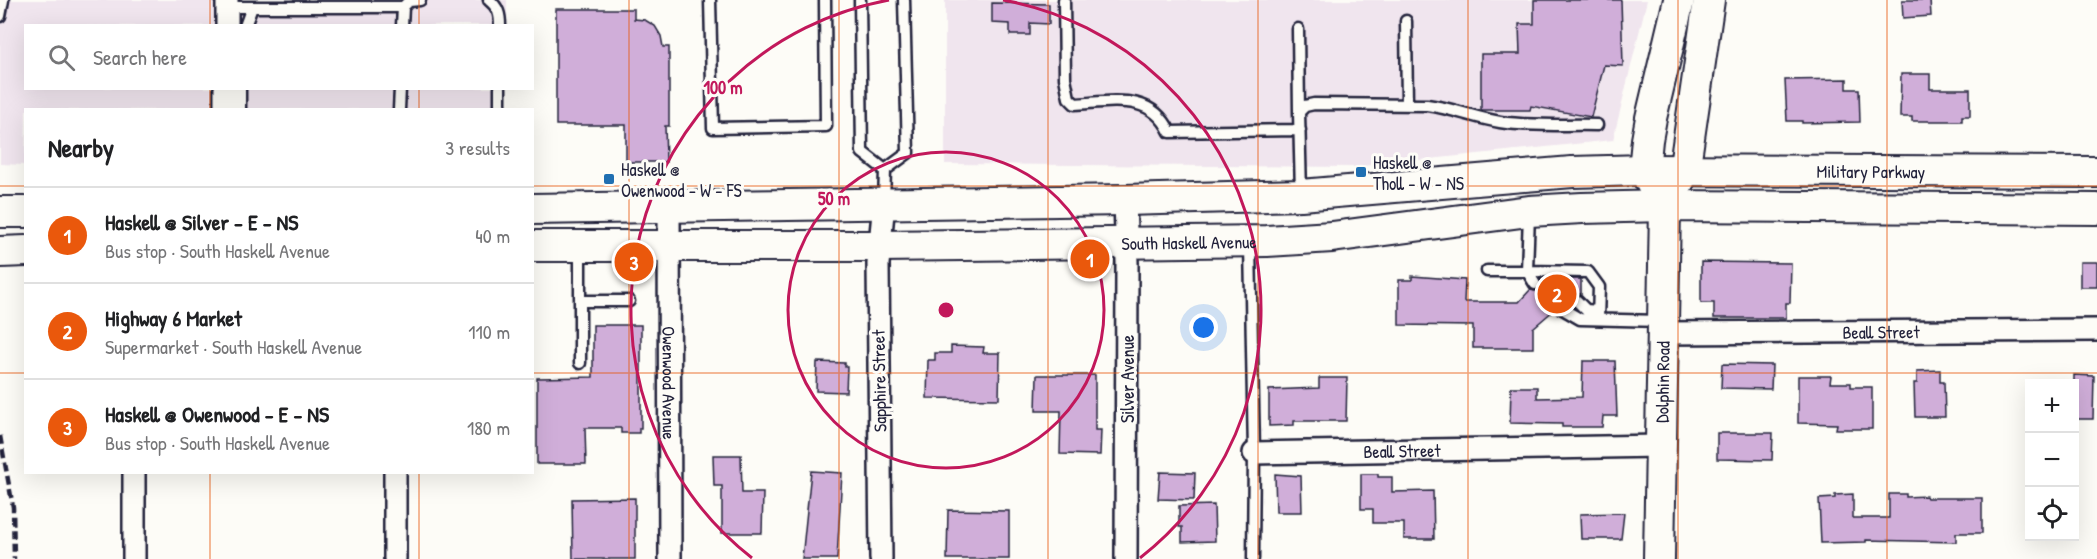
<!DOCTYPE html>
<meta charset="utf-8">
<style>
body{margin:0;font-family:"Patrick Hand",sans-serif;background:#f6f6f6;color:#202124}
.controls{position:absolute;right:18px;bottom:18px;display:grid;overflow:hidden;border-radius:0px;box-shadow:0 6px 24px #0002}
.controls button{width:54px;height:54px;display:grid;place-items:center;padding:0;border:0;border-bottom:2px solid #e0e0e0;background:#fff;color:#202124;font:30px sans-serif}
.you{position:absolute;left:1204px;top:328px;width:21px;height:21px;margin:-15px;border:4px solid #fff;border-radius:50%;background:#1a73e8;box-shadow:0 0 0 9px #1a73e833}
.badge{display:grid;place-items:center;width:39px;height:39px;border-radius:50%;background:#ea580c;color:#fff;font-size:20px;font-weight:700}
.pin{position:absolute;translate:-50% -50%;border:3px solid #fff;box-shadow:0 2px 6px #0006}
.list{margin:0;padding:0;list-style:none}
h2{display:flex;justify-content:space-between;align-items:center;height:78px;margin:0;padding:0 24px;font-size:26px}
h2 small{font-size:20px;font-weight:400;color:#757577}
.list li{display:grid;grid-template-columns:39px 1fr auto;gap:18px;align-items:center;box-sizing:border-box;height:96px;padding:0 24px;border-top:2px solid #e0e0e0}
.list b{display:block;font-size:22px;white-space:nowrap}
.list p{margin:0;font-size:20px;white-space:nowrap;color:#757577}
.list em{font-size:20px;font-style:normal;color:#757577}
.icon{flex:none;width:33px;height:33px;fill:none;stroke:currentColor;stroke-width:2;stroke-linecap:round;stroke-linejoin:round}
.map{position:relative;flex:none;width:2097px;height:559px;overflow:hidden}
.search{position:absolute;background:#fff;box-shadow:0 6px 24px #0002;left:24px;top:24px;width:510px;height:66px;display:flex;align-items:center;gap:15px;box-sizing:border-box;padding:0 21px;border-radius:0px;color:#757577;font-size:22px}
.panel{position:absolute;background:#fff;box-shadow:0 6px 24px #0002;left:24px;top:108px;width:510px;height:366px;border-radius:0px}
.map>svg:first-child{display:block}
.built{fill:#f0e5ee}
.building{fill:#d0aed9;stroke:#22223b;stroke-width:1.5}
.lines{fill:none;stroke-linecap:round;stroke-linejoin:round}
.service-casing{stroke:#22223b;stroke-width:15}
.minor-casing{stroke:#22223b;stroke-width:26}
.secondary-casing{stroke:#22223b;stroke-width:34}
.service{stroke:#fdfcf7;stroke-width:10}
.minor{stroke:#fdfcf7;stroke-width:21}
.secondary{stroke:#fdfcf7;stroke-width:30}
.rail{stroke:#22223b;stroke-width:4.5;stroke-dasharray:9 4.5;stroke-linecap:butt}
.grid{fill:none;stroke:#e8590c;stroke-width:1.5;stroke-opacity:0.55}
.ring{fill:none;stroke:#c2185b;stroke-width:3}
.poi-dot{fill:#1f6fb2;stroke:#fdfcf7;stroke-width:2}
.labels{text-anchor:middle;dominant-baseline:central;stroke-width:6;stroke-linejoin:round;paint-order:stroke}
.poi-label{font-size:18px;fill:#22223b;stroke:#fdfcf7;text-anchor:start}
.street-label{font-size:18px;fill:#22223b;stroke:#fdfcf7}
.centre{fill:#c2185b;stroke:#fdfcf7;stroke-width:3}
.ring-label{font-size:18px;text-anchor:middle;font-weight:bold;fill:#c2185b;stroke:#fdfcf7;stroke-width:6;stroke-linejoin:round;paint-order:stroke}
</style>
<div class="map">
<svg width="2097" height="559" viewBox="0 0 2097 559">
<rect width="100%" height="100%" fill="#fdfcf7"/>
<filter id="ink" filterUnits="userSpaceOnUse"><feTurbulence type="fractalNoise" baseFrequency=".0167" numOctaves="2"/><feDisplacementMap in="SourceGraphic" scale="12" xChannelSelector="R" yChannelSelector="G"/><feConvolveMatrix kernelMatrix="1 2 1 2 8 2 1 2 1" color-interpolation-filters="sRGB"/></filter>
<g filter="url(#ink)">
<!-- built -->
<path class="built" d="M0,0H507V25L26,26V88H507V109L26,110L25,165L0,164Z
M945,0H1647L1613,140L1352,167L945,164Z"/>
<!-- building -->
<path class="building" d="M1534,0H1621L1623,66L1604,65L1591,117L1531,106L1530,110H1481V54H1520L1519,24H1534Z
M1902,0H1930L1931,16L1903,18Z
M992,3L1049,4V24L1030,23V35H1010V24L992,23Z
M556,9H634V19L645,20L655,26L661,36L663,47H669V126H665L666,162H626V125H556Z
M1901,74H1930V89H1970V116H1962V121H1912V117H1900Z
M1847,79V89H1859L1860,122L1802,123V121H1787L1785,80Z
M1701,262L1791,263L1790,303H1786V318H1714V303H1701Z
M2080,262H2097V287H2080Z
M1412,276L1465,280L1464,302H1519L1530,290L1535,291L1539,290L1542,284L1541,279H1581V294L1575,293L1570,295L1569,299L1570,305L1562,301L1557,302L1554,305V310L1533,328V348H1473V326L1399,325V280H1412Z
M593,325H641V428H639V433H621V428H585L586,464H537V378L593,377Z
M951,346L984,347L983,353H1000L999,399L927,398L928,360H935V353H951Z
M1583,361H1615L1617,416H1603L1602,427H1562V424L1510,423L1511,387H1537V398L1582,397Z
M817,362L845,363V367H847L846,392L816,391Z
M1722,364L1772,365L1771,389L1721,388Z
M1940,370V382H1944L1945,417H1915L1914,383H1917V371Z
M1037,375H1095V430H1101L1100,455L1060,454L1061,411H1036Z
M2074,375L2094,376L2093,419H2074Z
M1798,376H1831L1830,383H1851V387H1872V429H1836L1837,424L1798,423Z
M1319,378H1347L1346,421H1294V425L1269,426V390L1319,388Z
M1717,433H1773L1772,460L1717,459Z
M713,455H741L742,493H763L762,533H722V486H714Z
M811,471L842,473L837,559H802Z
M1160,472L1195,473L1194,500L1158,499Z
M1275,474L1301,476L1302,512H1276Z
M1361,474H1378V477H1392V492L1433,491L1434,539H1404V523H1373V509H1361Z
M1853,494V518H1889V494H1906V497L1926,496L1927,498H1982V533H1956V542L1866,540V542L1821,543L1819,499L1835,498V495Z
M635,498V559H573L572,499Z
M1214,505L1215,541L1182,542V527H1179V506Z
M948,510L1009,511V559H947Z
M1624,513L1621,539H1581L1580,514Z"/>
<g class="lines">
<!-- service casing -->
<g class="service-casing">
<path id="service" d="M489,0C498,7 500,14 500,26
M710,0L713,128L826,126L825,0
M860,0L862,152L885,170
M1064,0L1065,78L1069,98L1075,104C1112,102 1151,92 1170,132L1300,130
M227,7H403
M0,16L3,0
M1406,21L1407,105
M245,26L252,7
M402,26L403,7L409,1L420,0
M1298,29L1299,112
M500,88V110
M240,110V88
M399,110L400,88
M885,170L908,153L904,0
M1301,194L1299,112L1305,106L1314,104L1427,105C1452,108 1475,118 1500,122C1531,127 1565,124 1597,125
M884,202L885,170
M1250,244L1254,453L1253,559
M1487,271H1527L1529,214
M1527,271L1588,272L1599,287L1598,319
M1527,271L1535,284
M1576,300L1586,310L1598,311
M580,301H629
M1561,308L1580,319L1661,321
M580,363V247"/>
</g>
<!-- minor casing -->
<g class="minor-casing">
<g id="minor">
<path d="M227,26V0"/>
<path d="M225,110V88"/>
<path d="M1125,200L1127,263L1126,559"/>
<path id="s1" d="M669,207L670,559"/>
<path id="s2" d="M1663,333L2097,330"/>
<path id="s3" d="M1254,453L1660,446"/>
<path d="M134,472V559"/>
<path d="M395,472V559"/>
<path d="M881,559L878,264L884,203"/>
</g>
</g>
<!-- secondary casing -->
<g class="secondary-casing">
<g id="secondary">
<path d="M1653,186L1644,170L1647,140L1651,118L1679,0"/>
<path id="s4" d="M532,209L1125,200L1301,195L1572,172L1644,170L2097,172"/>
<path d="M0,212H26"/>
<path id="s5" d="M532,246H880L1267,241L1332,237L1529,211L1582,208L1665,206L2097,209"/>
<path d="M0,252L26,251"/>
<path id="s6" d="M1659,559L1665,206L1684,172L1709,0"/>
</g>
</g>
<!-- service -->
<use href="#service" class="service"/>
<!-- minor -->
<use href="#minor" class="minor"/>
<!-- secondary -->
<use href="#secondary" class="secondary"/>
<!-- rail -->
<path class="rail" d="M0,436L13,507L14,559"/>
</g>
</g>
<!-- grid -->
<path class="grid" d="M210,0V26M419,0V26M629,0V559M839,0V559M1048,0V559M1258,0V559M1468,0V559M1678,0V559M1887,0V559M210,88V110M419,88V110M0,186H26M532,186H2097M0,373H26M532,373H2097M210,472V559M419,472V559"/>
<!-- distance rings -->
<g class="ring">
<circle cx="946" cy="310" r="158"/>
<path d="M752 558A315 315 0 0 1 889 0M1003 0A315 315 0 0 1 1140 558"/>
</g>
<!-- markers -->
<g class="poi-dot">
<rect x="1355" y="166" width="12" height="12" rx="3"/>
<rect x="603" y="173" width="12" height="12" rx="3"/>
</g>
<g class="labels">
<!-- poi labels -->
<g class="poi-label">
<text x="1373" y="162">Haskell @<tspan x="1373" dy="21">Tholl - W - NS</tspan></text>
<text x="621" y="169">Haskell @<tspan x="621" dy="21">Owenwood - W - FS</tspan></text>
</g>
<!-- street labels -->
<g class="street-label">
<text stroke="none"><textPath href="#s4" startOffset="1340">Military Parkway</textPath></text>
<text stroke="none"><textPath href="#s5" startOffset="657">South Haskell Avenue</textPath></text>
<text stroke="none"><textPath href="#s2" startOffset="218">Beall Street</textPath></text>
<text transform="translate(1127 379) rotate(-90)">Silver Avenue</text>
<text transform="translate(879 381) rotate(-91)">Sapphire Street</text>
<text stroke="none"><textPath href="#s1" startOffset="176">Owenwood Avenue</textPath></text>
<text stroke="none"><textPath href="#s6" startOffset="177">Dolphin Road</textPath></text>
<text stroke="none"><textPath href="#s3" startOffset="148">Beall Street</textPath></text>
</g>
</g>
<circle cx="946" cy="310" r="9" class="centre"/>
<g class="ring-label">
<text x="723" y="94">100 m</text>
<text x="834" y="205">50 m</text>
</g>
</svg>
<div class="controls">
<button>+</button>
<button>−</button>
<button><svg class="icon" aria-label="locate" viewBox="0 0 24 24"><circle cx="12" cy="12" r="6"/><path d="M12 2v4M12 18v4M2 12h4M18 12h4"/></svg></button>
</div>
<div class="you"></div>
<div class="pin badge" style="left:1090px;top:259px">1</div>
<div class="pin badge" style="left:1557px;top:294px">2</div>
<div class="pin badge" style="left:634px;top:262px">3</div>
<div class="search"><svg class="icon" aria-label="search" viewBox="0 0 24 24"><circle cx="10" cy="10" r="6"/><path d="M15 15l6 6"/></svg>Search here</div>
<section class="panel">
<h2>Nearby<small>3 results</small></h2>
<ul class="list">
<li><span class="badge">1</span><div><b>Haskell @ Silver - E - NS</b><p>Bus stop · South Haskell Avenue</p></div><em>40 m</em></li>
<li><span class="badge">2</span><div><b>Highway 6 Market</b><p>Supermarket · South Haskell Avenue</p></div><em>110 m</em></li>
<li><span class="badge">3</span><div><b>Haskell @ Owenwood - E - NS</b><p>Bus stop · South Haskell Avenue</p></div><em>180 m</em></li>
</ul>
</section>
</div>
